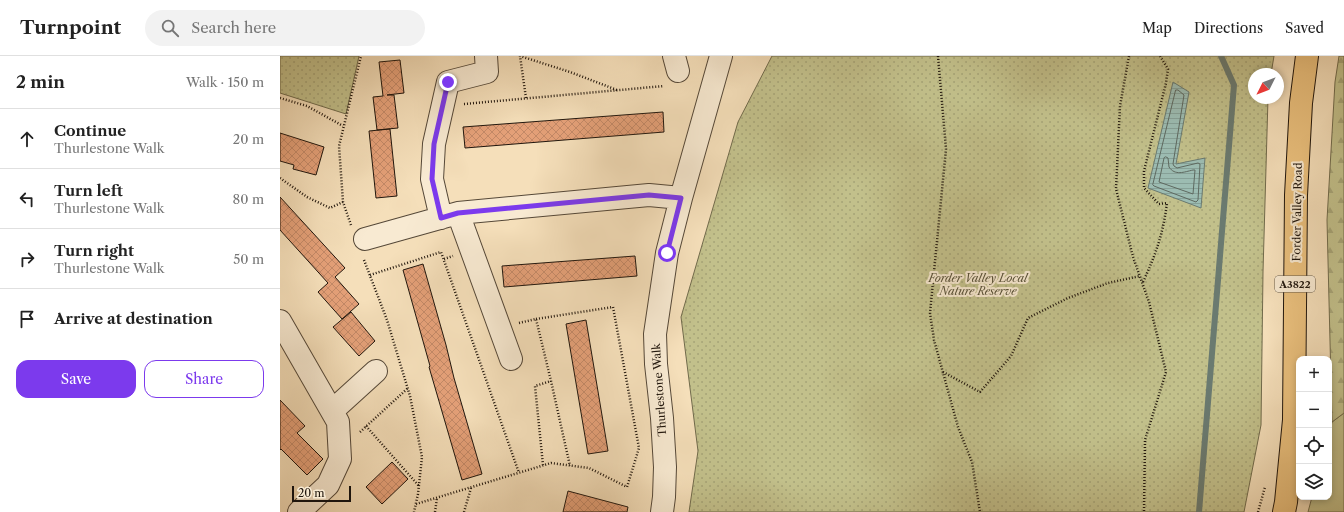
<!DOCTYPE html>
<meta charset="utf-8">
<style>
body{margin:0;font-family:"Libre Caslon Text",serif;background:#f2f2f2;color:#222}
.controls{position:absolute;right:12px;bottom:12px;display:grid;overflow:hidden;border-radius:8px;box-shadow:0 2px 6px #0003}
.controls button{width:36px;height:36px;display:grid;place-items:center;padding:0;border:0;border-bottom:1px solid #e0e0e0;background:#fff;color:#222;font:20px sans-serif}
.compass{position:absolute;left:968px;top:12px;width:36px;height:36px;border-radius:50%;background:#fff;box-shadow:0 2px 6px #0003;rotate:228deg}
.scale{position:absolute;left:12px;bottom:10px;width:59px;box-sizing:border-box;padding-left:4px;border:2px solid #20160d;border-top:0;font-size:11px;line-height:14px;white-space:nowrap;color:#20160d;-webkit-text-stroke:3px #f8ead2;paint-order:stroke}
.stop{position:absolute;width:12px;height:12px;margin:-9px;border:3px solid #7c3aed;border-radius:50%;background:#fff}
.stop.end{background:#7c3aed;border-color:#fff;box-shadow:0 1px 4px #0008}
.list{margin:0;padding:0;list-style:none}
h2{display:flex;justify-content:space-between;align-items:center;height:52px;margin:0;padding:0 16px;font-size:17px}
h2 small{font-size:13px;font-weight:400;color:#767676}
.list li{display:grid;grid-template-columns:26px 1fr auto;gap:12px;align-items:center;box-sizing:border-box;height:60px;padding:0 16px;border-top:1px solid #e0e0e0}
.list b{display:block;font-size:15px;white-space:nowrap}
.list p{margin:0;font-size:13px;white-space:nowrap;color:#767676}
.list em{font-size:13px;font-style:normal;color:#767676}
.actions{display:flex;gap:8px;padding:12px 16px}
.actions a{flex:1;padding:9px 0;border:1px solid #7c3aed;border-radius:12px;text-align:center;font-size:14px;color:#7c3aed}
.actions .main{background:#7c3aed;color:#fff}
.icon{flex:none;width:22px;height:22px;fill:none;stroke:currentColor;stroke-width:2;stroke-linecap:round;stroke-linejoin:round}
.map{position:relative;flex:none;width:1064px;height:456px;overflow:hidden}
header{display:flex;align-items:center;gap:24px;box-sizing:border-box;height:56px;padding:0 20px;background:#fff;border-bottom:1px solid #e0e0e0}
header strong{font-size:19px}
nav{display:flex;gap:22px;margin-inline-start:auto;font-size:14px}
.search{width:280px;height:36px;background:#f2f2f2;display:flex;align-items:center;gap:10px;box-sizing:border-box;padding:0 14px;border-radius:22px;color:#767676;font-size:15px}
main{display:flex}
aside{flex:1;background:#fff}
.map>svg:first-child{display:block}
.grass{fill:#c2c08b;stroke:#716b4c}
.forest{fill:url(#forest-firs);stroke:#716b4c}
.park{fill:url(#park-dots);stroke:#716b4c}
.water{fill:url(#water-rules);stroke:#6a7a70}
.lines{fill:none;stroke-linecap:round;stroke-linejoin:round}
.shore{stroke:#5e6960;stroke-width:1}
.stream{stroke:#6a7a70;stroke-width:6}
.building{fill:url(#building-cross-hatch);stroke:#20160d}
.minor-casing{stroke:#554838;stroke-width:24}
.major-casing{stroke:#20160d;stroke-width:24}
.path{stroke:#20160d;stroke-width:2.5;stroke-dasharray:1 2;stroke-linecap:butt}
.minor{stroke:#f8ead2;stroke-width:22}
.major{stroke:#eac07d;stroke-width:22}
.route{stroke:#7c3aed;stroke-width:5}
.labels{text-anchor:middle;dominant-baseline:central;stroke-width:4;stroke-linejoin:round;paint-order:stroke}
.shield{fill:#f8ead2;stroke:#615648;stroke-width:1}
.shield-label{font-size:10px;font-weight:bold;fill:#20160d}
.street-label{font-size:11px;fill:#20160d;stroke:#f8ead2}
.park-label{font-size:11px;font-style:italic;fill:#595239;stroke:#f8ead2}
</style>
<header>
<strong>Turnpoint</strong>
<div class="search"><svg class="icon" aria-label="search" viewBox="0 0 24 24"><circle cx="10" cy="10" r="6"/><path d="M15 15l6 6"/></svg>Search here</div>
<nav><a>Map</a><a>Directions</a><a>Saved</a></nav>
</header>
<main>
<aside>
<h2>2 min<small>Walk · 150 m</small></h2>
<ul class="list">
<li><svg class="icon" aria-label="ahead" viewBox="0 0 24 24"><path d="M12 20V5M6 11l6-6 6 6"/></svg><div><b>Continue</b><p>Thurlestone Walk</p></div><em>20 m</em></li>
<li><svg class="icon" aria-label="left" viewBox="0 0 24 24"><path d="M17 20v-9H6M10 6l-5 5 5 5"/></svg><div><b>Turn left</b><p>Thurlestone Walk</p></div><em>80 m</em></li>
<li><svg class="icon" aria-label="right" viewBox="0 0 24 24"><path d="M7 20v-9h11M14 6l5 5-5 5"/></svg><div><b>Turn right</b><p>Thurlestone Walk</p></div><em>50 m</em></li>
<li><svg class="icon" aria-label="arrive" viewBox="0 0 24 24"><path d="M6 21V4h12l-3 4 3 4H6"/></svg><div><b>Arrive at destination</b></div></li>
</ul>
<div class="actions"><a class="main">Save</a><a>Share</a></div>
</aside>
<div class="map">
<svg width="1064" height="456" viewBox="0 0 1064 456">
<defs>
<pattern id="forest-firs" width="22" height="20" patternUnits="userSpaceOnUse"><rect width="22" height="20" fill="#c2c08b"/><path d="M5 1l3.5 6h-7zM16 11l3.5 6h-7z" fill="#a6a477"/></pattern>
<pattern id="park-dots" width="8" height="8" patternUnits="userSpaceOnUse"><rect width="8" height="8" fill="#c2c08b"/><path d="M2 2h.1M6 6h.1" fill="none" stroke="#a6a477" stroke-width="1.8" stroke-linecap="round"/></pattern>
<pattern id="water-rules" width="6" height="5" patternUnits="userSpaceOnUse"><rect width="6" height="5" fill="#9cbcb2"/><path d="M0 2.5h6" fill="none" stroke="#86a198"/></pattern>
<pattern id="building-cross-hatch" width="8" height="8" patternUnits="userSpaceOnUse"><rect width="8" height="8" fill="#e4a078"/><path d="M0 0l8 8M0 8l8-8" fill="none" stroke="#c38967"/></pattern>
</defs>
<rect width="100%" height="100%" fill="#f5dfba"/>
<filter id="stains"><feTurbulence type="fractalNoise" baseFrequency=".005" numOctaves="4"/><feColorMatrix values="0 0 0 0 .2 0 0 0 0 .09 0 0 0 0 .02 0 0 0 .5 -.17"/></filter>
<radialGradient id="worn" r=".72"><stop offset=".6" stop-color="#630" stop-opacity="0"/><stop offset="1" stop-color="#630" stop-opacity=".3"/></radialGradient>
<!-- grass -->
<path class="grass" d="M1064,357V456H1028L1032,441H1049V378L1052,366Z"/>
<!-- forest -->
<path class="forest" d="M1059,0H1064V357L1052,366L1047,164L1055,26Z"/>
<!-- park -->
<path class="park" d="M0,0H79L66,58L0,37Z
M492,0H994L991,18H974V42H988L983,216L981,369L964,456H409L418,395L401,261L458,66Z"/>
<!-- water -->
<path class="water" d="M893,26L909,36L896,108L925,102L921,152L868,132Z"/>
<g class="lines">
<!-- shore -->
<path class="shore" d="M896,34H898L904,39L893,108L894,110L897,112L918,107L920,108L918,144L916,146L874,130L873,129Z
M886,101L888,102L889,111C895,120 904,116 913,114H915L913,138L879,126L884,102Z"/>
<!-- stream -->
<path class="stream" d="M919,456L954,29L941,0"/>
</g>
<!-- building -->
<path class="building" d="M120,4L124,37L107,39H114L118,72L97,74L93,41L103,40L99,6Z
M383,56L384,76L185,92L183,71Z
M110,73L117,140L96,142L89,75Z
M0,77L44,91L36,119L13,113L14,109L0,105Z
M0,141L65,212L55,221L79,248L62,263L38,236L48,227L0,174Z
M355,200L357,220L224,231L222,210Z
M143,208L166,289L174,322L202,418L182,424L149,311L150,310L123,214Z
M71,256L95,285L79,300L53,271Z
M306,264L328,395L308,398L286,268Z
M0,344L25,370L17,377L43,403L27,419L1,393L0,394Z
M112,406L128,423L102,448L86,431Z
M288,435L348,451L347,456H283Z"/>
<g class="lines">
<!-- minor casing -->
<g class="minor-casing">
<path id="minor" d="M394,0L398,15
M178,157L231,303
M161,162L152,123L154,88L168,26L207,16L206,0
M85,183L178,157L369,139L401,142
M0,265L58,366L60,403L48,429L19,456
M52,355L96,315
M382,456L384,441L385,411L382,362L376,308L375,278L387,197L401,142L441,0"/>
</g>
<!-- major casing -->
<g class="major-casing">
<path id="major" d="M1004,456L1006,446L1014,364L1016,139L1021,47L1027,0"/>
</g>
<!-- path -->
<path class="path" d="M658,0L666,93L650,257L654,284L678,371L692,406L700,456
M849,0L840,50L836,133L853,201L869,246L886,316L865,384L864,456
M0,42L27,50L63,70
M246,42L240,0L290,16L337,34
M184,48L384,30
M0,122L27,141L50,152L63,146
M71,169L63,146L59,90L81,0
M164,203L173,200
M84,204L107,264L130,340L142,401L138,438L134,456
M90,219L161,196L239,417
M863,226C876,198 883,178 887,147L879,148L864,132V115L886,27L888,13L880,0
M239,267L256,263L271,325L290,410
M663,316L700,336L731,300L748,262L788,242L828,227L860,220
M86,370L139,430
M80,376L128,332
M263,409L255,330L271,325
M136,448L271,407L309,412L347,431L359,392L333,251L256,263
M155,456L157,442
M184,456L191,432
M978,456L985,431"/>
<!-- minor -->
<use href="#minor" class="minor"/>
<!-- major -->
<use href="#major" class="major"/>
</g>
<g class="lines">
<!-- route -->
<path class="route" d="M168,26L154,88L152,123L161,162L178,157L369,139L401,142L387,197"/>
</g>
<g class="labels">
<!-- shield labels -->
<rect class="shield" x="995" y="220" width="40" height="16" rx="3"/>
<g class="shield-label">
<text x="1015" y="228">A3822</text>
</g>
<!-- street labels -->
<g class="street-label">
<text transform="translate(1017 156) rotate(-89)">Forder Valley Road</text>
<text transform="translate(379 334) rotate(-94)">Thurlestone Walk</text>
</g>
<!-- park labels -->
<g class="park-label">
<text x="698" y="222">Forder Valley Local<tspan x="698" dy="13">Nature Reserve</tspan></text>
</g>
</g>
<rect width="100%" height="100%" filter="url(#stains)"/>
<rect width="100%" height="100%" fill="url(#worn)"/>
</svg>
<div class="controls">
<button>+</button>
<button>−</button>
<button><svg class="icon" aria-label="locate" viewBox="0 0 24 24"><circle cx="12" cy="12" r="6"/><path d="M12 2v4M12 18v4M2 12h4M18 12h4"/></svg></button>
<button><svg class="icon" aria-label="layers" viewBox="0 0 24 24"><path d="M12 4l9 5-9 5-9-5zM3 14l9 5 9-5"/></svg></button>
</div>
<svg class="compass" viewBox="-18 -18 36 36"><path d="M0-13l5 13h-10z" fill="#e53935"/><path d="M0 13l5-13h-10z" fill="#767676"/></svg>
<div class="scale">20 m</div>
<div class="stop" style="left:387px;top:197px"></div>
<div class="stop end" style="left:168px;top:26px"></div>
</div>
</main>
